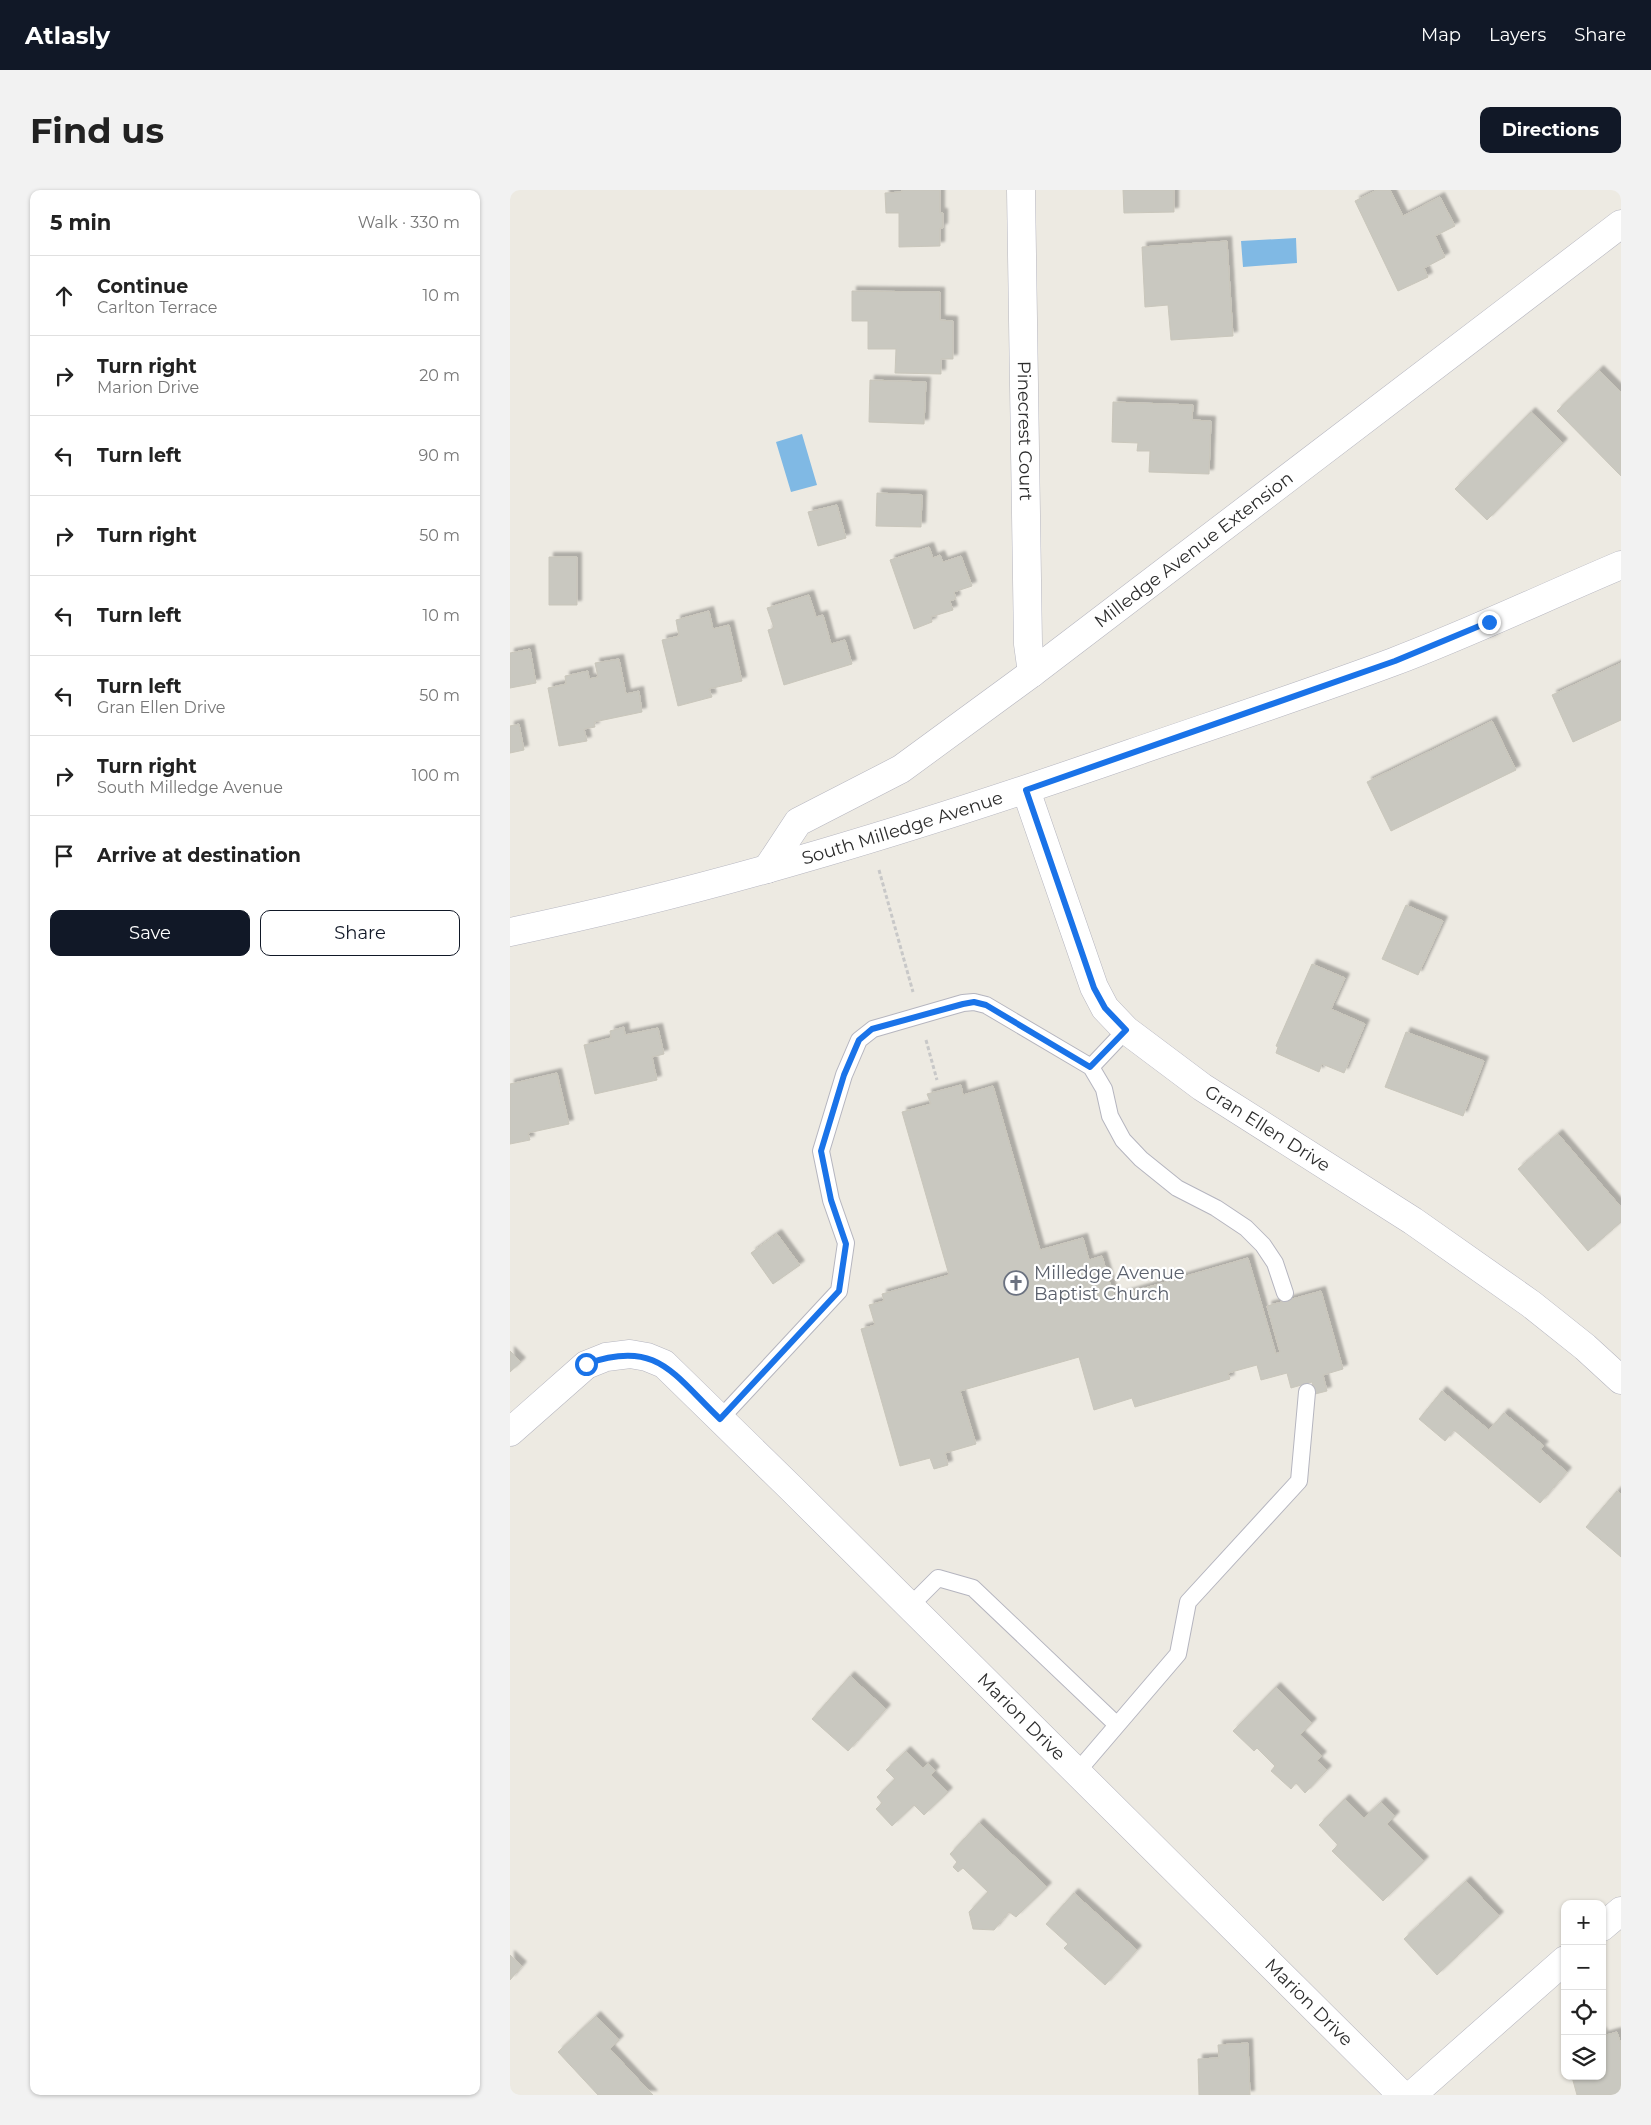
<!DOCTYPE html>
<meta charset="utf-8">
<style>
body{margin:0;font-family:Montserrat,sans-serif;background:#f2f2f2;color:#222}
.controls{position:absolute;right:15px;bottom:15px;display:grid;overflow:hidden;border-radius:10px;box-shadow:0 1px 4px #0004}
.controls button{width:45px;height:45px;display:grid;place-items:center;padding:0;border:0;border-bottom:1px solid #e0e0e0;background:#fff;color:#222;font:25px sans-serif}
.stop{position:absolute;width:15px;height:15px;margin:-11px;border:4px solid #1a73e8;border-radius:50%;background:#fff}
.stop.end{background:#1a73e8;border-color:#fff;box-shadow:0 1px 5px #0008}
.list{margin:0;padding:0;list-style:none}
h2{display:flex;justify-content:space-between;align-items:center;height:65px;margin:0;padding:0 20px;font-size:21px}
h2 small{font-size:16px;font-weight:400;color:#767676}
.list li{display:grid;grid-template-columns:32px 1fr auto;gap:15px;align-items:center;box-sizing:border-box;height:80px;padding:0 20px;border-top:1px solid #e0e0e0}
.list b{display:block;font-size:19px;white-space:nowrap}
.list p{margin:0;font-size:16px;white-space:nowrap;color:#767676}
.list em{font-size:16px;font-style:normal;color:#767676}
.actions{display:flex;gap:10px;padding:15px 20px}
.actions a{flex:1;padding:11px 0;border:1px solid #111827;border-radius:10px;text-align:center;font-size:18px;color:#111827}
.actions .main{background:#111827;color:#fff}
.icon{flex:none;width:28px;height:28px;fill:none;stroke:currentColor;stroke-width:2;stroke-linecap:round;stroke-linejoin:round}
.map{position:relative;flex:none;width:1111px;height:1905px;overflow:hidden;border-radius:10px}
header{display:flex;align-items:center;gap:30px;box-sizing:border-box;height:70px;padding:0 25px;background:#111827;color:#fff}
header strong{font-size:24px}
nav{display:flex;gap:28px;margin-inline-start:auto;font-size:18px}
.intro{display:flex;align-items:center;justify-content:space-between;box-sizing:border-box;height:120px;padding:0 30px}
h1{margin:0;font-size:35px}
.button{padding:12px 22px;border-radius:10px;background:#111827;color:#fff;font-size:18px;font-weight:700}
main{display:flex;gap:30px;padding:0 30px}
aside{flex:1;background:#fff;border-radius:10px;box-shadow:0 1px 4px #0004}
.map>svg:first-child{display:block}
.water{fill:#80b9e4}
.building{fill:#c9c8c0;stroke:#c9c6bb;filter:url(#shadow)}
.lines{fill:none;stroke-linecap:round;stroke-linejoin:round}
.service-casing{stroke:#b5b5bf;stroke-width:18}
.minor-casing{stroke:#b5b5bf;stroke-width:29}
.secondary-casing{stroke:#b5b5bf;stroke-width:29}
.path{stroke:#c8c8c8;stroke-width:3;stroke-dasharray:4 2.5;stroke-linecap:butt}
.service{stroke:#fff;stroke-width:16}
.minor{stroke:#fff;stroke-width:28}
.secondary{stroke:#fff;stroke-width:28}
.route{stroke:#1a73e8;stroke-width:6}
.labels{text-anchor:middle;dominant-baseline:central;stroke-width:4.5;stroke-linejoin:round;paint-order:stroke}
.street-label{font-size:18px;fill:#2d2d2d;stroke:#fff}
.worship-label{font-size:18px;fill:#5b616d;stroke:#fff;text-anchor:start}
</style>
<header>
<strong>Atlasly</strong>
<nav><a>Map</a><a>Layers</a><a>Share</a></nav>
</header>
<div class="intro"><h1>Find us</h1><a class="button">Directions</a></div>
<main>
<aside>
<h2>5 min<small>Walk · 330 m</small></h2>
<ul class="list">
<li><svg class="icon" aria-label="ahead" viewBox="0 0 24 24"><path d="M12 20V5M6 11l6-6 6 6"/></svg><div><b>Continue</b><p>Carlton Terrace</p></div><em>10 m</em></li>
<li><svg class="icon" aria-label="right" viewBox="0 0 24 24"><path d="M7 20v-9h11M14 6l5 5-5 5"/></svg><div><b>Turn right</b><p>Marion Drive</p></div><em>20 m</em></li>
<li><svg class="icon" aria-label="left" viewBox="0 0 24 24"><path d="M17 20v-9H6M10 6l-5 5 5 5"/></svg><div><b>Turn left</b></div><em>90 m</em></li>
<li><svg class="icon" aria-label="right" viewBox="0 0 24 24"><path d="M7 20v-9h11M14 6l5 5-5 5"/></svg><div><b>Turn right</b></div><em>50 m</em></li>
<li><svg class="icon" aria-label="left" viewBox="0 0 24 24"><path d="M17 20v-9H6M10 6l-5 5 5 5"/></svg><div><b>Turn left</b></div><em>10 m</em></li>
<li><svg class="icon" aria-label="left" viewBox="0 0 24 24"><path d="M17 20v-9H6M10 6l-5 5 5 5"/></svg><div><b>Turn left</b><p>Gran Ellen Drive</p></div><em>50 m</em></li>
<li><svg class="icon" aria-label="right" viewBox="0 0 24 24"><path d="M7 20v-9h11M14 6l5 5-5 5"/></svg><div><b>Turn right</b><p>South Milledge Avenue</p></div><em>100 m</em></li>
<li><svg class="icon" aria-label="arrive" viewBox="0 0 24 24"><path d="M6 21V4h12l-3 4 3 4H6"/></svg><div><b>Arrive at destination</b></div></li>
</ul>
<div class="actions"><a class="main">Save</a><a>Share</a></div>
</aside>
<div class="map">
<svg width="1111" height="1905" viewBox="0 0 1111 1905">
<defs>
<filter id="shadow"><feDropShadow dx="4.5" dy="-4.5" stdDeviation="1" flood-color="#0004"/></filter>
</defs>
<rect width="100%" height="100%" fill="#edeae2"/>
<!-- water -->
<path class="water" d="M786,48L787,73L733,77L731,51Z
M292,244L307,295L281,302L266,252Z"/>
<!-- building -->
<path class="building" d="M392,0H430V23H433V38H430V56L389,57V23H376L375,3L392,2Z
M613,0H664V22L614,23Z
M867,0H880L893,26L930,7L945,36L925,46L935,67L914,78L918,87L888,101L845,11Z
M717,51L723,146L661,150L658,115L635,117L632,57Z
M342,101L430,102V130L443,131V169H431V184L385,183L386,159H358V131H342Z
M1089,180L1111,202V286L1047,221Z
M360,190L416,192L414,234L359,232Z
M603,212L683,215L682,230L701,231L699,284L639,282L640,261H627L628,253L602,252Z
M1021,222L1053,253L977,330L945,299Z
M367,303L412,305L411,337L366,336Z
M327,315L336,348L308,356L298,322Z
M419,357L423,368L430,365L433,372L451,366L462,396L444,402L446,409L440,411L443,420L421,427L422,432L404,439L380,370Z
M39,367H67V415H39Z
M299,405L306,427L313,425L321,454L335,450L342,474L274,495L258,440L264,438L257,418Z
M199,421L203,439L219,435L232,491L199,499L202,507L168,516L152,450L169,446L166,430Z
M20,459L26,493L0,498V463Z
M109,469L116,504L129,501L132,522L84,532L85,537L74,539L77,551L49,556L38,498L56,494L55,486L78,481L79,489L88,487L85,473Z
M1111,473V530L1063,552L1042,505Z
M982,531L1006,580L881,641L857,592Z
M9,534L14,560L0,563V536Z
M896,715L933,731L908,785L872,769Z
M802,774L835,788L821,819L855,834L834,883L812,874L809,882L766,863L768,857L766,856Z
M114,837L115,845L148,838L154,864L142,867L147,890L85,904L74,855L101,848L100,841Z
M896,842L974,871L953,926L875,897Z
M47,883L59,934L18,943L20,950L0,954V894Z
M451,895L453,905L483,896L530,1060L573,1048L579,1070L592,1066L604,1107L738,1068L766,1164L770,1162L757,1116L811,1101L833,1179L813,1185L817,1201L805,1204L802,1192L781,1198L777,1183L751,1190L747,1175L718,1183L720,1189L625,1217L622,1208L584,1220L569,1167L450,1201L466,1254L435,1263L438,1275L424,1279L420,1268L390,1276L351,1139L365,1135L359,1115L374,1111L372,1104L439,1085L392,922L421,914L417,904Z
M1048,944L1111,1017V1032L1078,1061L1008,979Z
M267,1044L290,1075L263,1094L241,1063Z
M0,1161L11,1172L0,1182Z
M932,1201L979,1240L994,1223L1034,1256L1030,1259L1057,1282L1030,1313L944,1240L935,1251L909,1229Z
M1107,1301L1111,1304V1367L1076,1337Z
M340,1486L376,1519L338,1561L302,1529Z
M766,1497L802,1533L790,1545L812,1566L807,1571L817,1580L795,1603L786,1593L781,1599L761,1581L765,1576L747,1558L744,1561L723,1541Z
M396,1561L413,1578L418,1573L425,1581L421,1585L438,1602L414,1625L404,1615L382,1636L366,1619L372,1613L367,1607L385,1589L376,1580Z
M835,1609L854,1628L871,1612L885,1626L877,1634L914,1671L873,1711L822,1661L828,1655L809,1635Z
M469,1633L537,1697L506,1727L499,1722L484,1740L463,1739L459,1722L478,1702L453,1678L448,1682L443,1677L447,1672L440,1664Z
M956,1691L989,1726L927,1785L894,1749Z
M564,1703L627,1760L595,1795L554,1758L558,1754L536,1734Z
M0,1765L12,1776L0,1790Z
M86,1826L109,1850L100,1859L143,1905H88L48,1862Z
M1092,1842L1093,1846L1107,1842L1111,1854V1905H1067L1062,1887L1092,1886Z
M738,1853L740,1905H689L688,1869L709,1868L708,1855Z"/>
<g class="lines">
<!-- service casing -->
<g class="service-casing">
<path id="service" d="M581,877L616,840
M210,1229L329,1101L336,1053L321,1010L311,961L334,885L349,850L363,839L453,813L464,812L476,815L581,877L594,899L600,926L613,950L631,969L667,998L706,1018L736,1038L753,1055L765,1073L775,1103
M400,1416L428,1388L463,1398L607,1535
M567,1582L668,1464L678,1412L789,1291L797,1202"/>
</g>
<!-- minor casing -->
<g class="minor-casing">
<g id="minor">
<path id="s1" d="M511,0L518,454L522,483"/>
<path id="s2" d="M516,600L584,797L595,818L616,840L692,897L903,1031L1021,1114L1075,1157L1111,1190"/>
<path id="s3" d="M257,679L288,632L391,579L522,483L1111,34"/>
<path id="s4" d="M0,1242L76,1175L96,1167L120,1164L137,1167L154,1174L282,1299L892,1905"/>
<path d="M1092,1737L1111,1721"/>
<path d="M902,1905L1055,1770"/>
</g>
</g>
<!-- secondary casing -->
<g class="secondary-casing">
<g id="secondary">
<path id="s5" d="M0,742C212,698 418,634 622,563C709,533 797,504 883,472C960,443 1035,407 1111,375"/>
</g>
</g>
<!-- path -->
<path class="path" d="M369,680L403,802
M416,850L427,890"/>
<!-- service -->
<use href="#service" class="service"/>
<!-- minor -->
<use href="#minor" class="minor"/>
<!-- secondary -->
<use href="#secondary" class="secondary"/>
</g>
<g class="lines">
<!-- route -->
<path class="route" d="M76,1174C147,1149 162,1183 210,1229L329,1101L336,1054L321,1010L311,961L334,885L349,850L362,839L453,814L464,812L476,815L580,877L616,840L595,818L584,798L516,600L885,471L979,432"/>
</g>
<!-- icons -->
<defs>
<g id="church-ring" transform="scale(1.25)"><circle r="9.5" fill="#fff" stroke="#6b7280" stroke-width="1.5"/><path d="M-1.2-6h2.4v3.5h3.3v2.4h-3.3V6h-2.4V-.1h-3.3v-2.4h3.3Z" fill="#6b7280"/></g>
</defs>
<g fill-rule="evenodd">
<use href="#church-ring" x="506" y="1093"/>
</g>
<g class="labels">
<!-- street labels -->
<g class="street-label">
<text stroke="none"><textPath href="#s1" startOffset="241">Pinecrest Court</textPath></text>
<text stroke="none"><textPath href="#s3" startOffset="538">Milledge Avenue Extension</textPath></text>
<text stroke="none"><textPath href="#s5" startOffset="406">South Milledge Avenue</textPath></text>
<text stroke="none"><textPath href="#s2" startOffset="435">Gran Ellen Drive</textPath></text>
<text stroke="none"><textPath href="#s4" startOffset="685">Marion Drive</textPath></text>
<text stroke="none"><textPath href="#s4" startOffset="1090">Marion Drive</textPath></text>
</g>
<!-- worship labels -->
<g class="worship-label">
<text x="524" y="1083">Milledge Avenue<tspan x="524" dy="21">Baptist Church</tspan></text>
</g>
</g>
</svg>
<div class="controls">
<button>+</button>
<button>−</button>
<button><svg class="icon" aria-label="locate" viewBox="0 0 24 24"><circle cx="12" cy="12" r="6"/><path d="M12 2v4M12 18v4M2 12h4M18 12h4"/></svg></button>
<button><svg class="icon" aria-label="layers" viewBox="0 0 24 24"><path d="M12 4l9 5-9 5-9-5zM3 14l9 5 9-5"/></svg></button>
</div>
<div class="stop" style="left:76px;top:1174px"></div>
<div class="stop end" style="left:979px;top:432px"></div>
</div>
</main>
